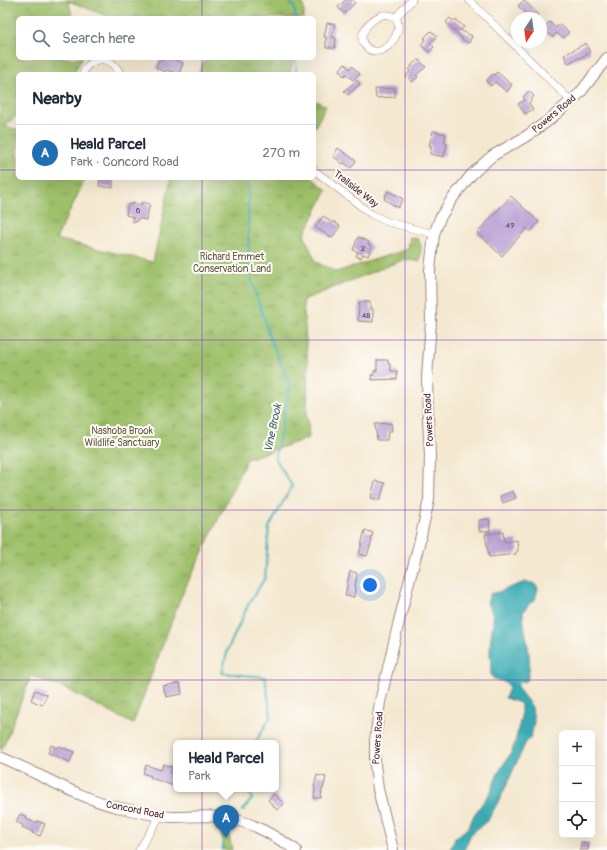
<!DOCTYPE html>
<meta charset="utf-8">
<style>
body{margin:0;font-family:Pangolin,sans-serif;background:#f6f6f7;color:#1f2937}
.controls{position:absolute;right:12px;bottom:12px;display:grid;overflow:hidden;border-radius:6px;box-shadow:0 4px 16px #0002}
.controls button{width:36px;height:36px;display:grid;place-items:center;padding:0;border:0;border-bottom:1px solid #e0e1e3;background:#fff;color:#1f2937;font:20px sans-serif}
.compass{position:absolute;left:511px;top:12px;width:36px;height:36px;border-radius:50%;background:#fff;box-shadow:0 4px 16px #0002;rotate:193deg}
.you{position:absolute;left:370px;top:585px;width:14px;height:14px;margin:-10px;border:3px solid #fff;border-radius:50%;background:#1a73e8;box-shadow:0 0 0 6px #1a73e833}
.badge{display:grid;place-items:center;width:26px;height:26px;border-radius:50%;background:#1f6fb2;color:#fff;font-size:13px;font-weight:700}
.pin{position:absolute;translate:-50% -33px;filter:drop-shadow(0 1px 2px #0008)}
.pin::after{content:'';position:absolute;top:21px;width:14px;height:12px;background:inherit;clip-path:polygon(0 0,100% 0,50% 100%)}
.popup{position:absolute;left:173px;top:740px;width:106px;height:52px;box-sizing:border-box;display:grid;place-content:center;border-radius:6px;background:#fff;filter:drop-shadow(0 1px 3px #0005);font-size:13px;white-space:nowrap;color:#747a83}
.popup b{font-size:15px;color:#1f2937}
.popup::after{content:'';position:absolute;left:50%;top:100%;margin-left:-8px;border:8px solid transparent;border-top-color:#fff}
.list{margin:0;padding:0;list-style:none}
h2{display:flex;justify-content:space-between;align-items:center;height:52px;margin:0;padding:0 16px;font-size:17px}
h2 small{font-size:13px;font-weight:400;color:#747a83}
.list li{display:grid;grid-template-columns:26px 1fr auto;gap:12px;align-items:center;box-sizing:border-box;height:56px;padding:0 16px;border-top:1px solid #e0e1e3}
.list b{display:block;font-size:15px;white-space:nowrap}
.list p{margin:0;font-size:13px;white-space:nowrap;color:#747a83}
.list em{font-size:13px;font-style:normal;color:#747a83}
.icon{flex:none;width:22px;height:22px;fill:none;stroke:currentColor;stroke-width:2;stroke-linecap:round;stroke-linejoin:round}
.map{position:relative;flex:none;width:607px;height:850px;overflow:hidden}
.search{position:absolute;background:#fff;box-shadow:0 4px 16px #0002;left:16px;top:16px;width:300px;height:44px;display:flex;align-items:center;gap:10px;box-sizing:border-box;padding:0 14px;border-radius:6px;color:#747a83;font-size:15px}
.panel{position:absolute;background:#fff;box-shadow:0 4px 16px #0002;left:16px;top:72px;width:300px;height:108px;border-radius:6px}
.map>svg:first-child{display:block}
.grass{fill:url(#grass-tufts);stroke:#74704a}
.water{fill:#39abb4;stroke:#426570}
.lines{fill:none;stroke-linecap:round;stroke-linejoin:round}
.stream{stroke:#39abb4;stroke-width:2}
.building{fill:#b79fd3}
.street-casing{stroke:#9f847e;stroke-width:8}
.secondary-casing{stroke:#9f847e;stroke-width:12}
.street{stroke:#fff;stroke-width:7}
.secondary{stroke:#fff;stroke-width:10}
.grid{fill:none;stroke:#7b2cbf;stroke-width:1;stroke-opacity:0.55}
.labels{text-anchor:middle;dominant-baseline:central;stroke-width:4;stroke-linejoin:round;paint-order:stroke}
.number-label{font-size:8px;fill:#653f55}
.street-label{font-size:10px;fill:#4a1f2b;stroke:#fdfcf7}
.park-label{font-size:10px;fill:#675741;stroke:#fdfcf7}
.water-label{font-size:11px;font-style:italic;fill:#425e69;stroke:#fdfcf7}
</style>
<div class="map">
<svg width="607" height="850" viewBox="0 0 607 850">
<defs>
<pattern id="grass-tufts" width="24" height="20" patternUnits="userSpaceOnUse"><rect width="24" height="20" fill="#9dc069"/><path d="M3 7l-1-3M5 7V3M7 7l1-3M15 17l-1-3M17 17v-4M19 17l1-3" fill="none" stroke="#829b57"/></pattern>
</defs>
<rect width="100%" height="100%" fill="#fdfcf7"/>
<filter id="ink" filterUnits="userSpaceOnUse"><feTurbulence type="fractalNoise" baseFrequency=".025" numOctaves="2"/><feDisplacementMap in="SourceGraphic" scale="8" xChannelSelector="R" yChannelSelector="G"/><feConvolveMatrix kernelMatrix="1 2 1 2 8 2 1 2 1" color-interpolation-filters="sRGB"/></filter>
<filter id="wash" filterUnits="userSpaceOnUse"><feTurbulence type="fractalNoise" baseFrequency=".012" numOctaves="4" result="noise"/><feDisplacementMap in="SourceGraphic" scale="16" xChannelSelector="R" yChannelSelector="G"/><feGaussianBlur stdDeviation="0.9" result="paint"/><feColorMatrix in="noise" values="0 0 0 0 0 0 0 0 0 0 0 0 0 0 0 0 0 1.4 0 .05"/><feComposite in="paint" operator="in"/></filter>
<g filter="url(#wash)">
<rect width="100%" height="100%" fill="#f4e8d0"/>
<!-- grass -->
<path class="grass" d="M0,0H302L304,10V18H112L68,1L73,18H18V58H83L78,65L74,74H18V114L5,126L18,130V178H85L82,186L56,239L153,262L171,178H312L327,190L304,235L316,262L336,272L408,249L410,237L418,239L421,246L420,262L405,259L303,300L308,366L307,411L309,438L247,459L180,599L133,724L64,688L31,676L2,750L0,749Z
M206,58H294L290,74H198Z
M314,100L326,106L314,129Z
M219,824L227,825L232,850H224Z"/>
<!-- water -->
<path class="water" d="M525,582C531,582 535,583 538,588L535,600L530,603L523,612C524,637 534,656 527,681L519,682L518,685L519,690L532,707L534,722L531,736L525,744L502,795L488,820L471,834L464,850H450L455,838L469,827L474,815L491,791L498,773L511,753L515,743L521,717V706L520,703L505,698L509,688L507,683L493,678L491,674C491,662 489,650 491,638C492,624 497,617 487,604L490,594L498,592Z"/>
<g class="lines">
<!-- stream -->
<path class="stream" d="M290,0L295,10V18
M296,58V74
M249,178L248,225L250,276L270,338L290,385L275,458L292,486L269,527L265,578L249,603L228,649L222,673L265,677L271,716L255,743
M242,811L252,799L249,789
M222,850L223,834L228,828"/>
</g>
<g id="blocks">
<!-- building -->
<path class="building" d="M345,0H352L355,3L344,14L338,7Z
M524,0L538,15L535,18H531L518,6Z
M450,18L453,21L455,19L464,27L460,30L472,36L469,43L461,39L462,38L446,22Z
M549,22L556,28L559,24L569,32L564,38L556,33L553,37L543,30Z
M327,23L335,24L332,37L336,38L335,48H326V37H324Z
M431,31L437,36L430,43L434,47L429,52L421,45L426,39L424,38Z
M586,43L590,53L568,63L564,55Z
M163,58H171L183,63L179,74L166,70L165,72L156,68L159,60L162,61Z
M418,59L426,67L416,75L418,77L412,82L406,76L410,71L409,70L412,66H411Z
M345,64L350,69L352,66L360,74L353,80L346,74L344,76L339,70Z
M497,72L512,85L507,92L495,82L491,86L486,81L493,74L494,75Z
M357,80L360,84L348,95L344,91Z
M395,88V97L376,98L375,89Z
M529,91L534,96L529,103L533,109L525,114L518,104L525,100L523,97Z
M433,131L446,134L444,143H447L444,157L430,154L432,146H429Z
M338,148L356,161L351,168L344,163L343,164L333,156Z
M100,178H113V188L99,186Z
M388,191L403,199L398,208L384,199Z
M511,196L539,222L530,232L527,228L502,256L477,233Z
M142,202L150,204L146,220L138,218L137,222L132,221L133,217L126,215L128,204L132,205L133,203L141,205Z
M323,216L332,223L333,221L340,226L332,238L315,227Z
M358,237L369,242L368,244L372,246L368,256L363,254L361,258L356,256L358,252L353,250Z
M359,302H370V309H373V322L358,321Z
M377,360H388V364H390L391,371H397V379L372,380L371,375H374V371H377Z
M391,423L392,431H388L387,440H377L375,424Z
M375,481L385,483L380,500L371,498Z
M513,491L516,498L503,503L500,496Z
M489,519L490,531H479V520Z
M365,530L373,533L371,539L372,540L367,556L359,554Z
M503,532L504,542L517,540L518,551L516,552V554L489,557L485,534Z
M350,571L357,573L354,597L345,596Z
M180,683L182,694L166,697L163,686Z
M35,690L47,695L42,705L31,700Z
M51,745L57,748L58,746L74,752L70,762L48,753Z
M163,764L172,767L170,773L176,775L174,786L151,778V776L143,773L146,765L161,770Z
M317,775L326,777L323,789H322L321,798H314L315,787H314Z
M274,794L284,804L277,810L268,800Z
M20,814L27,817L26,819L36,823L37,821L45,824L40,836L32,833L33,832L22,827L23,825L16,822Z
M581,842L589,843L588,850H580Z"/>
</g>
</g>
<g filter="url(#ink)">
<use href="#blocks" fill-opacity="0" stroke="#9f847e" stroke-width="1"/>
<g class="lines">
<!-- street casing -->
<g class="street-casing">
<path id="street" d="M469,0L571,101
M382,15C410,12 397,47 379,51C367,53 358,41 364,31C367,24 375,18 382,15Z
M395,18L412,0
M83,74C89,55 113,55 120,74
M314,170L371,214L388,222L434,234
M139,850L160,816"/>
</g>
<!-- secondary casing -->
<g class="secondary-casing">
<path id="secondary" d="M0,757C41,774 77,798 121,808C138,812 155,816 172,817C193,817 215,814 236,820C258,825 277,838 296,850
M393,850L378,789L375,765V740L380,702L399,621L419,544L429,500L430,455L428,419L427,377L431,321L430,270L434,234L440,218L452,199L472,174L492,156L525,137L548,121L580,93L607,58"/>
</g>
<!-- street -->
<use href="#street" class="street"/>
<!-- secondary -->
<use href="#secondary" class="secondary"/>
</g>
</g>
<!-- grid -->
<path class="grid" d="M202,0V18M405,0V850M202,58V74M0,170H18M314,170H607M202,178V850M0,340H607M0,510H607M0,680H607"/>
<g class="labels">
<!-- number labels -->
<g class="number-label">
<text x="138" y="210">6</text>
<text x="510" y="225">49</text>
<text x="363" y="248">2</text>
<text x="366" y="315">48</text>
</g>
<!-- street labels -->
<g class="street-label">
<text transform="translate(554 114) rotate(-40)">Powers Road</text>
<text transform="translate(356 189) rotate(38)">Trailside Way</text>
<text transform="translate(429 420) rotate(-93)">Powers Road</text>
<text transform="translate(378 738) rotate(-86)">Powers Road</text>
<text transform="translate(135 810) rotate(11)">Concord Road</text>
</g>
<!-- park labels -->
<g class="park-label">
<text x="232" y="257">Richard Emmet<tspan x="232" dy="12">Conservation Land</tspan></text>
<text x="122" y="431">Nashoba Brook<tspan x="122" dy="12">Wildlife Sanctuary</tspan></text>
</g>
<!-- water labels -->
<g class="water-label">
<text transform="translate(273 428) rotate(-78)">Vine Brook</text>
</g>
</g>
</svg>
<div class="controls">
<button>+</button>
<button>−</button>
<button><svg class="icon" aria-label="locate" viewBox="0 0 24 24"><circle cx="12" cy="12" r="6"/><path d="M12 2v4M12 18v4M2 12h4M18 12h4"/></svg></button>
</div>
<svg class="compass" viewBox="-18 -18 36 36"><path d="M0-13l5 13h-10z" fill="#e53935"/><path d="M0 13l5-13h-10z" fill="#747a83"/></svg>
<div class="you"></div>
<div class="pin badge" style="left:226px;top:838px">A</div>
<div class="popup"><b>Heald Parcel</b>Park</div>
<div class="search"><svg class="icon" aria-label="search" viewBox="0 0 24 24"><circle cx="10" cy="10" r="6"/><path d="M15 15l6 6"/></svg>Search here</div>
<section class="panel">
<h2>Nearby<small></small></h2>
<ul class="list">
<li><span class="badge">A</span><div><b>Heald Parcel</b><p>Park · Concord Road</p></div><em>270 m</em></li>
</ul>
</section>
</div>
